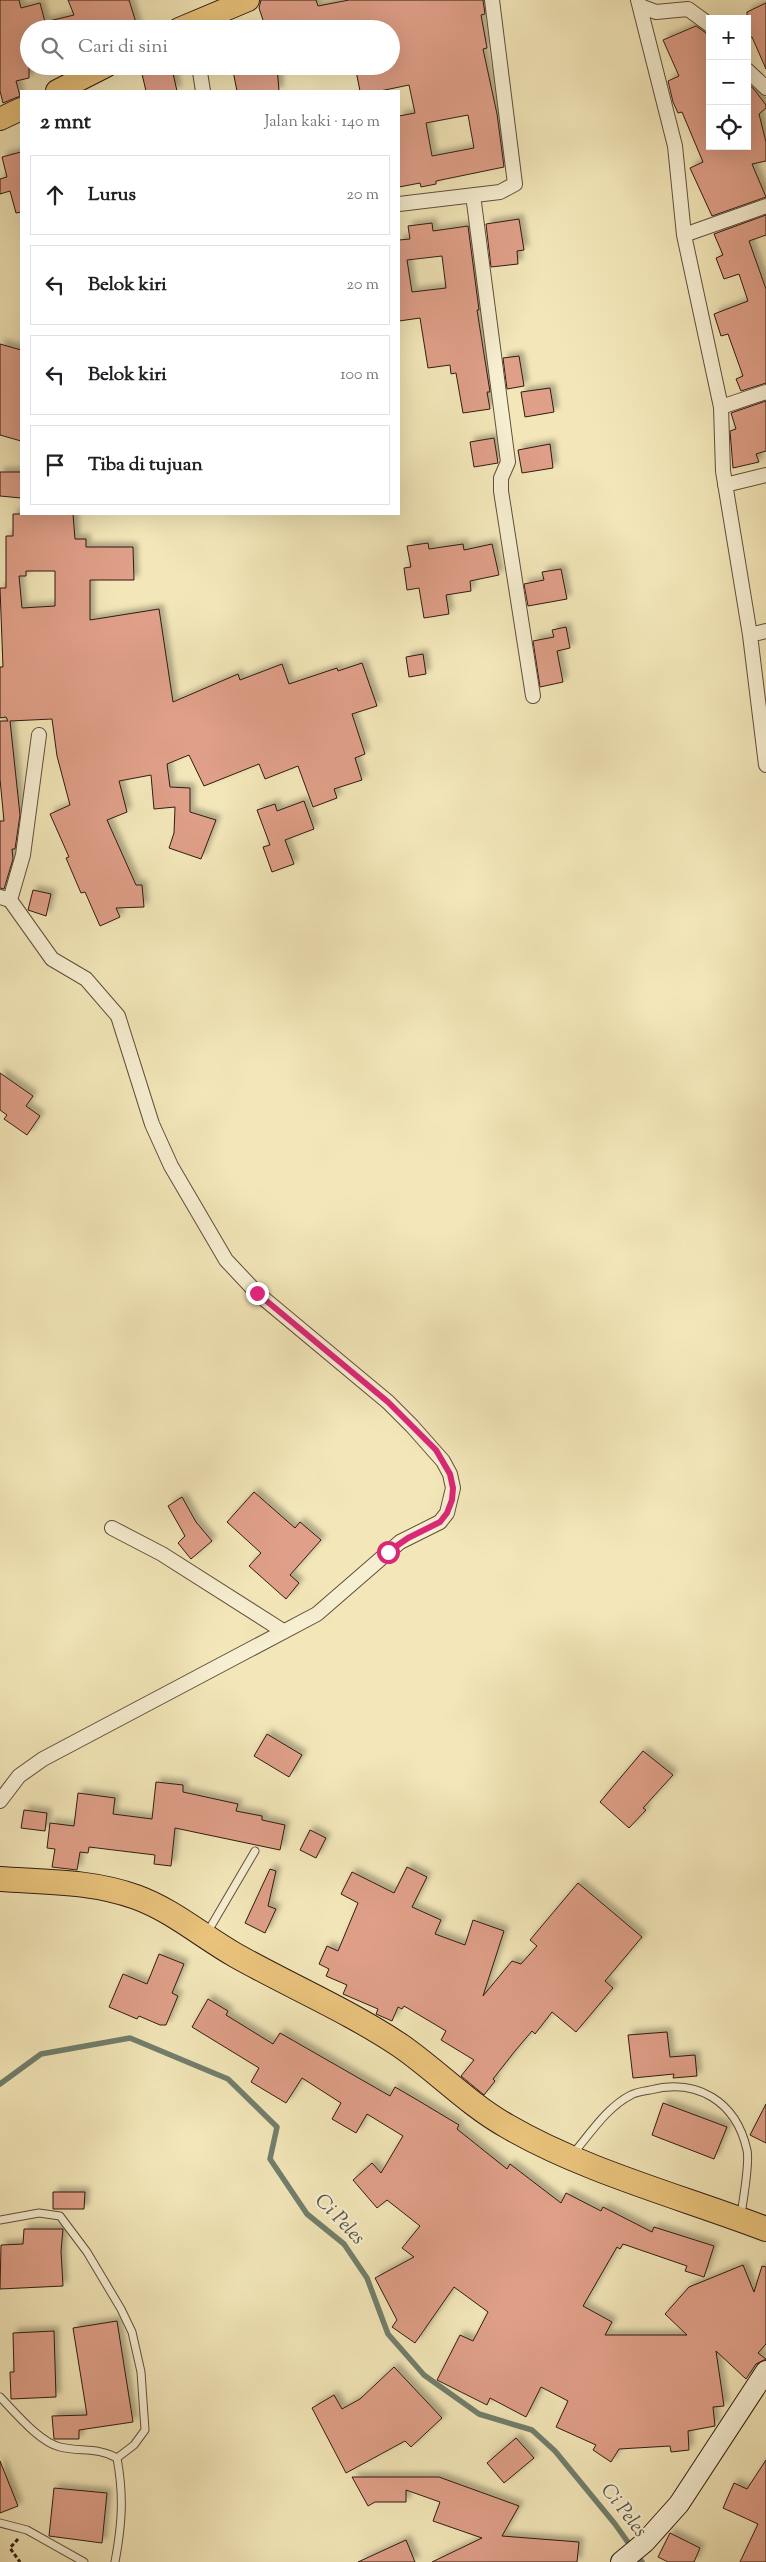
<!DOCTYPE html>
<html lang="id">
<meta charset="utf-8">
<style>
body{margin:0;font-family:"Sorts Mill Goudy",serif;background:#f2f2f2;color:#202124}
.controls{position:absolute;right:15px;top:15px;display:grid;overflow:hidden;border-radius:0px;box-shadow:0 5px 20px #0002}
.controls button{width:45px;height:45px;display:grid;place-items:center;padding:0;border:0;border-bottom:1px solid #e0e0e0;background:#fff;color:#202124;font:25px sans-serif}
.stop{position:absolute;width:15px;height:15px;margin:-11px;border:4px solid #db2777;border-radius:50%;background:#fff}
.stop.end{background:#db2777;border-color:#fff;box-shadow:0 1px 5px #0008}
.list{margin:0;padding:0;list-style:none}
h2{display:flex;justify-content:space-between;align-items:center;height:65px;margin:0;padding:0 20px;font-size:21px}
h2 small{font-size:16px;font-weight:400;color:#757577}
.list li{display:grid;grid-template-columns:32px 1fr auto;gap:15px;align-items:center;box-sizing:border-box;height:80px;margin:0 10px 10px;padding:0 10px;border:1px solid #e0e0e0;border-radius:0px}
.list b{display:block;font-size:19px;white-space:nowrap}
.list em{font-size:16px;font-style:normal;color:#757577}
.icon{flex:none;width:28px;height:28px;fill:none;stroke:currentColor;stroke-width:2;stroke-linecap:round;stroke-linejoin:round}
.map{position:relative;flex:none;width:766px;height:2562px;overflow:hidden}
.search{position:absolute;background:#fff;box-shadow:0 5px 20px #0002;left:20px;top:20px;width:380px;height:55px;display:flex;align-items:center;gap:12px;box-sizing:border-box;padding:0 18px;border-radius:28px;color:#757577;font-size:19px}
.panel{position:absolute;background:#fff;box-shadow:0 5px 20px #0002;left:20px;top:90px;width:380px;height:425px;border-radius:0px}
.map>svg:first-child{display:block}
.lines{fill:none;stroke-linecap:round;stroke-linejoin:round}
.stream{stroke:#717f6d;stroke-width:5.5}
.building{fill:#df9f88;stroke:#301b12;fill-rule:evenodd;filter:url(#shadow)}
.service-casing{stroke:#614e3c;stroke-width:9}
.minor-casing{stroke:#614e3c;stroke-width:16}
.secondary-casing{stroke:#301b12;stroke-width:22}
.primary-casing{stroke:#301b12;stroke-width:24}
.trunk-casing{stroke:#301b12;stroke-width:26}
.path{stroke:#301b12;stroke-width:3;stroke-dasharray:4 2.5;stroke-linecap:butt}
.service{stroke:#f7efd2;stroke-width:7}
.minor{stroke:#f7efd2;stroke-width:14}
.secondary{stroke:#f7efd2;stroke-width:20}
.primary{stroke:#eac47c;stroke-width:22}
.trunk{stroke:#eac47c;stroke-width:24}
.route{stroke:#db2777;stroke-width:6}
.labels{text-anchor:middle;dominant-baseline:central;stroke-width:4.5;stroke-linejoin:round;paint-order:stroke}
.water-label{font-size:20px;font-style:italic;fill:#565547;stroke:#f7efd2}
</style>
<div class="map">
<svg width="766" height="2562" viewBox="0 0 766 2562">
<defs>
<filter id="shadow"><feDropShadow dx="4.5" dy="-4.5" stdDeviation="2.5" flood-color="#0004"/></filter>
</defs>
<rect width="100%" height="100%" fill="#f3e7b9"/>
<filter id="stains"><feTurbulence type="fractalNoise" baseFrequency=".004" numOctaves="4"/><feColorMatrix values="0 0 0 0 .2 0 0 0 0 .09 0 0 0 0 .02 0 0 0 .5 -.17"/></filter>
<radialGradient id="worn" r=".72"><stop offset=".6" stop-color="#630" stop-opacity="0"/><stop offset="1" stop-color="#630" stop-opacity=".3"/></radialGradient>
<g class="lines">
<!-- stream -->
<path class="stream" d="M0,2084L41,2054L130,2038L228,2079L277,2127L270,2159L307,2214L344,2244L367,2278L388,2334L424,2375L479,2414L532,2430L555,2451L615,2524L642,2562"/>
</g>
<!-- building -->
<path class="building" d="M0,0H19L21,8L40,3L45,22L74,15L68,0H129L138,29H29V78L16,81L20,96L3,103L0,91Z
M261,0H316L318,6L349,0H483L485,14L481,15L487,48L483,49L497,114L504,167L436,181V184L421,187L420,183L399,187V116L415,113L409,85L380,91H360L355,66H391V29H266L259,8ZM468,115L474,148L432,156L426,123Z
M766,3V69L752,37L747,39V12Z
M696,26L706,33L710,41V146H747V84L753,88L766,105V108L759,114L766,142V161L752,164L766,197L712,216L690,168L703,162L682,112L678,113L673,102L668,81L679,76L663,40Z
M232,66H277L279,91H237Z
M172,69L177,91H146L142,74Z
M21,152V212L16,213L10,191L0,194V179L7,177L2,157Z
M766,215V235L749,241L766,289V383L741,391L736,379L743,376L728,334L721,336L714,314L748,301L739,274L724,279L716,258L723,255L714,234Z
M519,219L524,250L517,251L518,264L491,267L486,224Z
M432,223L433,231L468,226L479,310H477L490,392H487L490,409L463,413L456,373L451,374L450,365L428,368L420,318L399,321V240L410,239L408,226ZM442,256L446,288L412,292L407,260Z
M0,344L21,350V441L0,435Z
M519,356L524,386L507,389L503,358Z
M550,388L554,412L525,417L521,392Z
M766,401V451L756,454L759,462L733,468L730,431L736,429L731,413Z
M494,438L498,463L474,467L470,442Z
M550,444L553,468L522,473L518,450Z
M0,472H21V498L0,496Z
M13,514H73L75,539H86V547H133L134,580H90V620L159,609L173,702L238,674L240,680L282,664L289,684L337,668L338,671L362,663L377,706L352,714L365,754L355,758L362,780L334,789L337,798L313,807L298,766L265,779L259,764L204,786L189,755L167,764L170,787L190,788V812L216,820L201,859L169,848L174,833L175,807L154,809L151,775L119,781L127,812L107,820L136,885H142L144,907L116,908L120,917L100,926L85,892L81,893L66,858L69,857L50,814L70,805L57,756L52,719L10,721L20,815L15,849H12L13,859L4,889L0,888V821H4L0,779V721H8L6,717L0,718V667H3L0,588H6V536H13ZM26,571H55V606L22,608L19,576H26Z
M428,543L429,549L463,544L464,550L492,544L499,575L470,581L471,591L446,595L449,614L424,618L419,588L407,590L404,568L411,567L407,546Z
M561,569L567,599L528,606L524,584L544,580L542,572Z
M566,627L570,648L557,651L563,682L540,687L533,641L554,637L552,630Z
M423,654L426,674L409,677L406,657Z
M304,801L314,829L285,840L294,864L272,872L263,847L270,845L257,810L275,804L277,811Z
M33,890L51,894L46,916L28,910Z
M0,1073L33,1096L26,1106L40,1116L27,1135L4,1119L7,1115L0,1110Z
M254,1492L295,1528L300,1522L321,1540L290,1575L299,1583L286,1599L249,1566L261,1553L227,1522Z
M182,1497L196,1522L212,1541L191,1559L178,1543L185,1536L168,1506Z
M267,1734L302,1755L289,1777L254,1756Z
M643,1751L673,1775L643,1808L646,1810L629,1828L600,1802Z
M156,1782L183,1785V1792L238,1804L236,1811L262,1816V1820L285,1825L280,1850L175,1828L171,1866L154,1864L155,1855L89,1847L88,1853L80,1852L77,1870L52,1867L55,1849L47,1848L50,1823L74,1826L78,1793L115,1798L113,1814L152,1819Z
M24,1810L47,1813L45,1831L21,1828Z
M310,1830L326,1838L316,1858L300,1850Z
M407,1867L427,1877L412,1907L441,1920L435,1934L465,1945L473,1920L504,1931L483,1996L512,1961L521,1964L537,1946L530,1940L578,1883L642,1937L605,1981L613,1988L576,2032L552,2012L535,2034L532,2031L515,2051L493,2079L495,2081L484,2095L461,2076L474,2060L441,2040L446,2031L404,2006L402,2009L398,2007L392,2021L376,2014L378,2009L343,1994L347,1985L326,1976L329,1969L319,1964L327,1946L338,1951L358,1903L341,1894L352,1872L394,1893Z
M270,1869L276,1871L268,1906L276,1909L265,1933L245,1923Z
M159,1954L184,1964L172,1993L178,1996L166,2025H160L139,2016L137,2019L109,2007L123,1974L147,1984Z
M208,1999L228,2011L226,2015L273,2044L280,2033L390,2096L395,2087L419,2101L459,2125L457,2129L507,2169L510,2164L561,2203L566,2193L601,2211L603,2207L652,2232L654,2227L714,2246L704,2277L685,2271L687,2266L623,2244L620,2249L617,2247L583,2306L612,2322L605,2335H687L665,2314L689,2287L743,2265L754,2292L762,2266L766,2267V2344L758,2353L766,2359L756,2364L746,2379L716,2351L724,2406L713,2407L715,2426L688,2431L689,2450L671,2452L670,2446L619,2449L611,2462L593,2450L596,2445L556,2427L568,2401L541,2387L526,2417L490,2398L487,2405L437,2380L460,2335L473,2341L488,2312L454,2287L415,2343L392,2327L397,2320L375,2278L414,2257L402,2248L420,2226L387,2200L377,2208L353,2180L372,2163L381,2173L403,2136L367,2114L356,2133L332,2119L341,2103L302,2078L286,2103L251,2082L259,2068L192,2027Z
M667,2032L670,2057L695,2055L697,2076L673,2078L674,2074L633,2078L628,2035Z
M663,2103L727,2127L714,2159L652,2135Z
M766,2104V2143L750,2135Z
M53,2192H85L84,2209H53Z
M24,2229H63L61,2251L63,2286L0,2289L1,2245L23,2244Z
M117,2321L133,2422L79,2430V2439H54L52,2416L87,2415L73,2328Z
M54,2331L56,2397L11,2399L10,2372H14L13,2333Z
M394,2367L442,2418L411,2447L405,2441L346,2473L312,2408L334,2395L342,2409L360,2399Z
M516,2438L534,2458L504,2483L487,2463Z
M766,2460V2562H740L758,2524L723,2508L734,2483L747,2489Z
M0,2461L18,2506L0,2513Z
M352,2477H439L519,2506L502,2536L579,2542L577,2562H432L482,2538L433,2521L440,2502L406,2490V2502H375L368,2506Z
M54,2488L107,2493L102,2543L49,2536Z
M670,2533L700,2548L694,2562H668L658,2557Z
M406,2540L415,2562H358Z"/>
<g class="lines">
<!-- service casing -->
<g class="service-casing">
<path id="service" d="M207,1933L255,1851
M572,2155C590,2134 607,2107 631,2095C636,2092 644,2091 650,2090C697,2078 736,2101 747,2150C750,2163 743,2200 741,2215
M0,2220L39,2213L60,2216L87,2252L121,2309L132,2332L141,2372L145,2430L134,2445L117,2458C98,2447 80,2452 60,2447C39,2442 15,2412 0,2397
M0,2523L27,2530L84,2562
M115,2562C122,2524 124,2496 117,2458"/>
</g>
<!-- minor casing -->
<g class="minor-casing">
<path id="minor" d="M638,0L675,146L684,235L721,407L723,471L750,635L766,765
M640,6L656,12L688,9L710,25
M199,66L203,91
M747,70L766,88
M473,195L508,462L501,478V491L533,696
M399,204L500,192L515,184L492,0
M684,235L766,206
M721,407L766,392
M725,485L766,475
M750,635L766,631
M0,897L10,900L52,959L86,979L118,1016L152,1124L171,1166L226,1260L257,1293L388,1402L412,1426L443,1461L450,1474L453,1488L447,1513L440,1522L400,1542L317,1614L43,1759L19,1776L0,1801
M10,900L23,855L39,735
M112,1528L162,1554L283,1631"/>
</g>
<!-- secondary casing -->
<g class="secondary-casing">
<path id="secondary" d="M621,2562L645,2542L679,2504L766,2371"/>
</g>
<!-- primary casing -->
<g class="primary-casing">
<path id="primary" d="M179,29L248,0
M57,91L106,66
M0,119L21,109"/>
</g>
<!-- trunk casing -->
<g class="trunk-casing">
<path id="trunk" d="M0,1879C46,1882 92,1881 136,1897C172,1910 202,1936 235,1955C290,1986 349,2011 401,2046C437,2071 468,2104 507,2126C584,2171 682,2197 766,2229"/>
</g>
<!-- path -->
<path class="path" d="M18,2539L10,2548L20,2562"/>
<!-- service -->
<use href="#service" class="service"/>
<!-- minor -->
<use href="#minor" class="minor"/>
<!-- secondary -->
<use href="#secondary" class="secondary"/>
<!-- primary -->
<use href="#primary" class="primary"/>
<!-- trunk -->
<use href="#trunk" class="trunk"/>
</g>
<g class="lines">
<!-- route -->
<path class="route" d="M257,1293L388,1402L436,1450L450,1474L453,1488L452,1500L447,1513L440,1522L408,1538L388,1552"/>
</g>
<g class="labels">
<!-- water labels -->
<g class="water-label">
<text transform="translate(339 2220) rotate(46)">Ci Peles</text>
<text transform="translate(623 2511) rotate(52)">Ci Peles</text>
</g>
</g>
<rect width="100%" height="100%" filter="url(#stains)"/>
<rect width="100%" height="100%" fill="url(#worn)"/>
</svg>
<div class="controls">
<button>+</button>
<button>−</button>
<button><svg class="icon" aria-label="locate" viewBox="0 0 24 24"><circle cx="12" cy="12" r="6"/><path d="M12 2v4M12 18v4M2 12h4M18 12h4"/></svg></button>
</div>
<div class="stop" style="left:388px;top:1552px"></div>
<div class="stop end" style="left:257px;top:1293px"></div>
<div class="search"><svg class="icon" aria-label="search" viewBox="0 0 24 24"><circle cx="10" cy="10" r="6"/><path d="M15 15l6 6"/></svg>Cari di sini</div>
<section class="panel">
<h2>2 mnt<small>Jalan kaki · 140 m</small></h2>
<ul class="list">
<li><svg class="icon" aria-label="ahead" viewBox="0 0 24 24"><path d="M12 20V5M6 11l6-6 6 6"/></svg><div><b>Lurus</b></div><em>20 m</em></li>
<li><svg class="icon" aria-label="left" viewBox="0 0 24 24"><path d="M17 20v-9H6M10 6l-5 5 5 5"/></svg><div><b>Belok kiri</b></div><em>20 m</em></li>
<li><svg class="icon" aria-label="left" viewBox="0 0 24 24"><path d="M17 20v-9H6M10 6l-5 5 5 5"/></svg><div><b>Belok kiri</b></div><em>100 m</em></li>
<li><svg class="icon" aria-label="arrive" viewBox="0 0 24 24"><path d="M6 21V4h12l-3 4 3 4H6"/></svg><div><b>Tiba di tujuan</b></div></li>
</ul>
</section>
</div>
